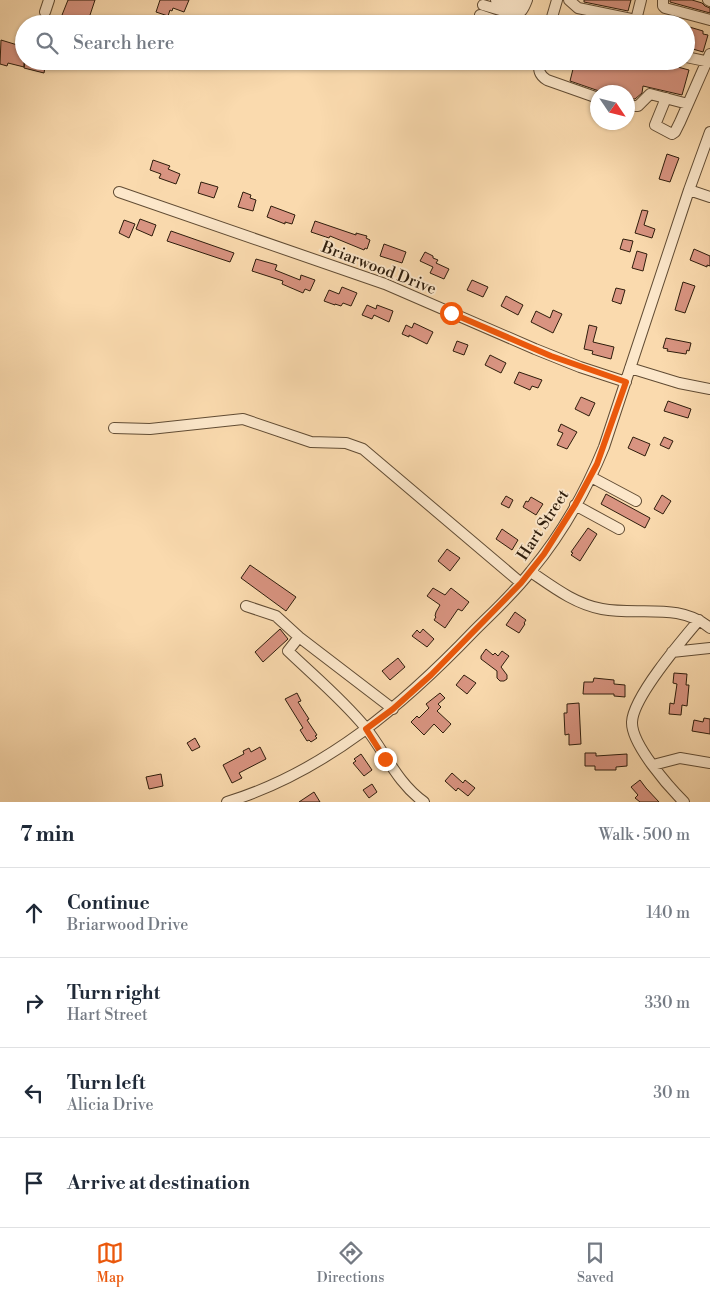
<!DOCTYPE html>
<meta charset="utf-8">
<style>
body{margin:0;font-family:"Libre Bodoni",serif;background:#f2f2f3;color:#1f2937}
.compass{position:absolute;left:590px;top:85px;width:45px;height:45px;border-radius:50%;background:#fff;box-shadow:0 1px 4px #0004;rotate:125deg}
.stop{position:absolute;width:15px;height:15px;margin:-11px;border:4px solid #ea580c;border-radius:50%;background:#fff}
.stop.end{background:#ea580c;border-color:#fff;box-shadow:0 1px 5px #0008}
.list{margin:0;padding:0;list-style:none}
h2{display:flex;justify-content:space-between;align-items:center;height:65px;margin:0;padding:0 20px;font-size:21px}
h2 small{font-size:16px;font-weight:400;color:#747a83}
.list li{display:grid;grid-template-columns:32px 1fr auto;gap:15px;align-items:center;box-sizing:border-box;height:90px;padding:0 20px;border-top:1px solid #e0e1e3}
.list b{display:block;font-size:19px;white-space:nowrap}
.list p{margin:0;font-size:16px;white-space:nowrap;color:#747a83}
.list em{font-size:16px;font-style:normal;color:#747a83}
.icon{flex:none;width:28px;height:28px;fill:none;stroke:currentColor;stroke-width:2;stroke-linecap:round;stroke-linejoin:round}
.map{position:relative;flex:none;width:710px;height:802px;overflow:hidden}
.search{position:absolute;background:#fff;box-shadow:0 1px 4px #0004;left:15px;right:15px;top:15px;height:55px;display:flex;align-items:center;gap:12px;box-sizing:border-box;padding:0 18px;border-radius:28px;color:#747a83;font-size:19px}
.sheet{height:425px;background:#fff}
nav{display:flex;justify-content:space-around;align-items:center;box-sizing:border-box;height:70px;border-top:1px solid #e0e1e3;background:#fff;font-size:14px;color:#747a83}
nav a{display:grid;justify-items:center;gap:2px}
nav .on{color:#ea580c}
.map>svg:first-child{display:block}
.building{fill:#d99481;stroke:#2e1d0c}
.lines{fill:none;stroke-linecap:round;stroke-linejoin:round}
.minor-casing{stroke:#614c34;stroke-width:12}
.minor{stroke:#fce7ca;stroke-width:10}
.route{stroke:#ea580c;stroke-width:6}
.labels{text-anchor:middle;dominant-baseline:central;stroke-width:4;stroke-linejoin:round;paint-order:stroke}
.street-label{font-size:16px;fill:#2e1d0c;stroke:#fce7ca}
</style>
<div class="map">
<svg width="710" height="802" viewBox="0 0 710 802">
<rect width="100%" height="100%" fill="#fadaae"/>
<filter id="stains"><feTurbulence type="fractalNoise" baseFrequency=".004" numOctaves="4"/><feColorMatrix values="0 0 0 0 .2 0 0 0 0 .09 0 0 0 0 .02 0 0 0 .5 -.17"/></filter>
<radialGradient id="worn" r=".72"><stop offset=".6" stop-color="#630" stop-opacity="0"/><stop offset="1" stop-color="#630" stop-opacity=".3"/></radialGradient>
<!-- building -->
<path class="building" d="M68,0H95L87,24L62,15Z
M160,0H189L184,12L173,8L172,11L170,10L168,16L156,12Z
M584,0H631L628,11L584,2Z
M670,0H692L702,3L705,6L710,8V13L670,2Z
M686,26L703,31V34L708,35L703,52L686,47Z
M1,40L24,47V67L8,63L7,66L0,64Z
M25,61H46L44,73L24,68Z
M575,61H655L689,70L682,95L643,86L642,93L635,99H628V92H602L570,81Z
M667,154L679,158L670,182L659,179Z
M153,160L170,166L168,169L180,174L176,184L159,178L161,174L150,170Z
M201,182L218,187L214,198L198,193Z
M243,192L251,195L250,198L256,200L253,211L238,207Z
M271,206L295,215L292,224L285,222V224L267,217Z
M642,210L648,211L644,225L655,229L652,238L635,233Z
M140,219L156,225L152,236L136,229Z
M124,220L135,224L129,238L119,233Z
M315,221L356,235V233L367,236L366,238L370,240L367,249L365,248L364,250L330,236L329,238L311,232Z
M171,231L234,253L230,262L167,241Z
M623,239L633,241L630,252L620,249Z
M384,244L406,252L402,263L380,256Z
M694,249L710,256V266L707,265V267L690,260Z
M637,251L647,254L643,271L632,268Z
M425,252L433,256V258L438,260L436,263L449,269L444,279L430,273L433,267L420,261Z
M256,259L277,265L275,270L300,280L301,275L315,280L310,291L305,289L303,293L282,284L283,281L252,271Z
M472,280L488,287L483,297L467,290Z
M683,282L695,286L685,313L675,310Z
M342,287L357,293L351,306L343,303L341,306L335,304V305L324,301L329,290L339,294Z
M616,288L625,290L621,304L612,301Z
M506,296L523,305L518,315L501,306Z
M367,305L376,309L377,305L393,311L389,322L374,315L372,319L362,315Z
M553,310L562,314L553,333L531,322L536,311L550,318Z
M414,323L433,332L427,344L409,335V337L402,334L406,325L412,328Z
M589,325L597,327L593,342L614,347L611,359L592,354L593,351L584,349Z
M666,338L691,343L689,351L687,350L686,354L667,351L668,349L663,348Z
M457,341L468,345L464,355L453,351Z
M490,355L506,363L501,373L485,365Z
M519,372L542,380L538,388L532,386L530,390L514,383Z
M581,397L595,403L589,416L575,409Z
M668,401L691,409L688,418L664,411Z
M561,424L577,432L567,449L557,445L563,433L558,431Z
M633,437L650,444L645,456L628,448Z
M664,437L673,441L669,449L660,445Z
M606,494L650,518L645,528L601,504Z
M662,495L671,501L663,514L654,509Z
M506,496L513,500L509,508L501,504Z
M531,497L543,504L536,515L523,507L526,501L528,502Z
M588,528L597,534L580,561L571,555L573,553L571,552Z
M502,529L518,540L512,550L496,539Z
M447,549L460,558L450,571L438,561Z
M250,565L296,597L286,611L241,578Z
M433,588L445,595L451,588L469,602L462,611L458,609L445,628L434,620L436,617L435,616L436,612L440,605L427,596Z
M515,612L526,620L524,623L525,624L519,633L506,625Z
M280,629L288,639L263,662L255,652Z
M423,629L434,639L427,647L412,636L417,630L420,633Z
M486,649L493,655L495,653L498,656L502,651L509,656L501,667L507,675V679L504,681H500L497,678V671L481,659V656Z
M398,658L405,667L390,680L382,671Z
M674,673L687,674L686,685H689L687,706L682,705L681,715L669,714L670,703L674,704L677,684L673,683Z
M464,675L476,683L467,694L456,685Z
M594,678L614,680V684L625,685V697L614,696V694H583L584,682H593Z
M297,693L301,701L298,702L309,719L307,720L317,735L315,736L317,738L311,742L309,740L307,741L300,730L303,728L285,699Z
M440,693L445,698L438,704L441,707L437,711L451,724L443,733L434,724L424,735L411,722L417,716L419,718L429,708L426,704Z
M579,703L581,744L569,745V734L565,735L564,713H567V704Z
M704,718L710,719V734L692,731L694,720L703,722Z
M195,738L200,747L192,751L187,743Z
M260,747L266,759L239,773L242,778L232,783L223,765L244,754L243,751L249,748L251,752Z
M585,753H596V756L627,754V766L616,767V770H595V766H585Z
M361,754L372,770L364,776L353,763L356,761L354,759Z
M452,773L463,783L465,780L475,788L468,796L458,788L456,791L445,781Z
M161,774L163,786L149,789L146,777Z
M640,780L646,788L659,802H640L635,798L638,795L631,787Z
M372,784L377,792L369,798L363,790Z
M314,792L320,802H299Z"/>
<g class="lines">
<!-- minor casing -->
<g class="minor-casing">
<path id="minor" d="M496,0L508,3
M569,0L578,8L636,20
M663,0V6L665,8L710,20
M708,0L710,1
M512,4H521L527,0
M483,5L507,12
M45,12L49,0
M511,13C521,16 524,8 527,0
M480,15L506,24
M532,24L537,21L556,24
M550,24L557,0
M635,24L641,0
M686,57L710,62
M540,61C538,70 539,75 547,80L598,98
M666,98L655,125L672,134L675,132L680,122L710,54
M628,106H638L650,94L688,104
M689,190L710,197
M119,192L385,284L535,349L580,367L626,382
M630,368L679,383L710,389
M114,428L150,429L243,419L311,442L346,443L363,449L521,583
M591,477L636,501
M575,505L619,529
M531,572C553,587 575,604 602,609C639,616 679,602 710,628
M246,606L276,616L299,637L393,709
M299,637L288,651C314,676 342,699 365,727C385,752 397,783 424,802
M672,652L710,648
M653,765L680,758L710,763
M227,802C325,772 404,704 474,631C493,612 514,593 531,571C561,535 586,491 604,447L689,190L710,132
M684,802C669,787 631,744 632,722C633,697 682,640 699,620"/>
</g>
<!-- minor -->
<use href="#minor" class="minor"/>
</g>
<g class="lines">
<!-- route -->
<path class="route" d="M385,759L366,729L393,709L431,675L521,583L544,554L575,505L597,464L626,382L551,356L451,313"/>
</g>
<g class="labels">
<!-- street labels -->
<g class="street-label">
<text transform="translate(379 268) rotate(21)">Briarwood Drive</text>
<text transform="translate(543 525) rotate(-57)">Hart Street</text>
</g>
</g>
<rect width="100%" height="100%" filter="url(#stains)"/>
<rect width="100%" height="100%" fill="url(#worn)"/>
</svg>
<svg class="compass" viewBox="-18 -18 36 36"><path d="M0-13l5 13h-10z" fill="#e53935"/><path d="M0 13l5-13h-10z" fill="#747a83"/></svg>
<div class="stop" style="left:451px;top:313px"></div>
<div class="stop end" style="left:385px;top:759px"></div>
<div class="search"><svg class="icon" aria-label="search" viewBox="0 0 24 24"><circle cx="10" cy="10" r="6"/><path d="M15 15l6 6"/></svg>Search here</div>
</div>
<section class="sheet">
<h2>7 min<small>Walk · 500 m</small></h2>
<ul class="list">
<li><svg class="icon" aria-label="ahead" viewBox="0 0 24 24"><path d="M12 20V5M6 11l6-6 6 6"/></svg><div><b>Continue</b><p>Briarwood Drive</p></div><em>140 m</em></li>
<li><svg class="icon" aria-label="right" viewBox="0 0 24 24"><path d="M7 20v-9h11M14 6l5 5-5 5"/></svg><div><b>Turn right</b><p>Hart Street</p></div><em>330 m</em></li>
<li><svg class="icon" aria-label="left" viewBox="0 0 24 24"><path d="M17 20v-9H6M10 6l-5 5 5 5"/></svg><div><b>Turn left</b><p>Alicia Drive</p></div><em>30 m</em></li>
<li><svg class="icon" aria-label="arrive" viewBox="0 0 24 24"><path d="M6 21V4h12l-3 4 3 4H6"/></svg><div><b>Arrive at destination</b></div></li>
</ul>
</section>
<nav>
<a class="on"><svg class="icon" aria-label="map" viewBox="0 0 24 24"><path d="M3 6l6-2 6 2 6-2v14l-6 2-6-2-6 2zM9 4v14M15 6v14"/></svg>Map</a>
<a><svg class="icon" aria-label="directions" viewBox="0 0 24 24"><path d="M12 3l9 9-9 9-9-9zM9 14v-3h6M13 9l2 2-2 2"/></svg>Directions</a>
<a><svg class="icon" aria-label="saved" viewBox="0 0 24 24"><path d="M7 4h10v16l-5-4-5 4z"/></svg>Saved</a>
</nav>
